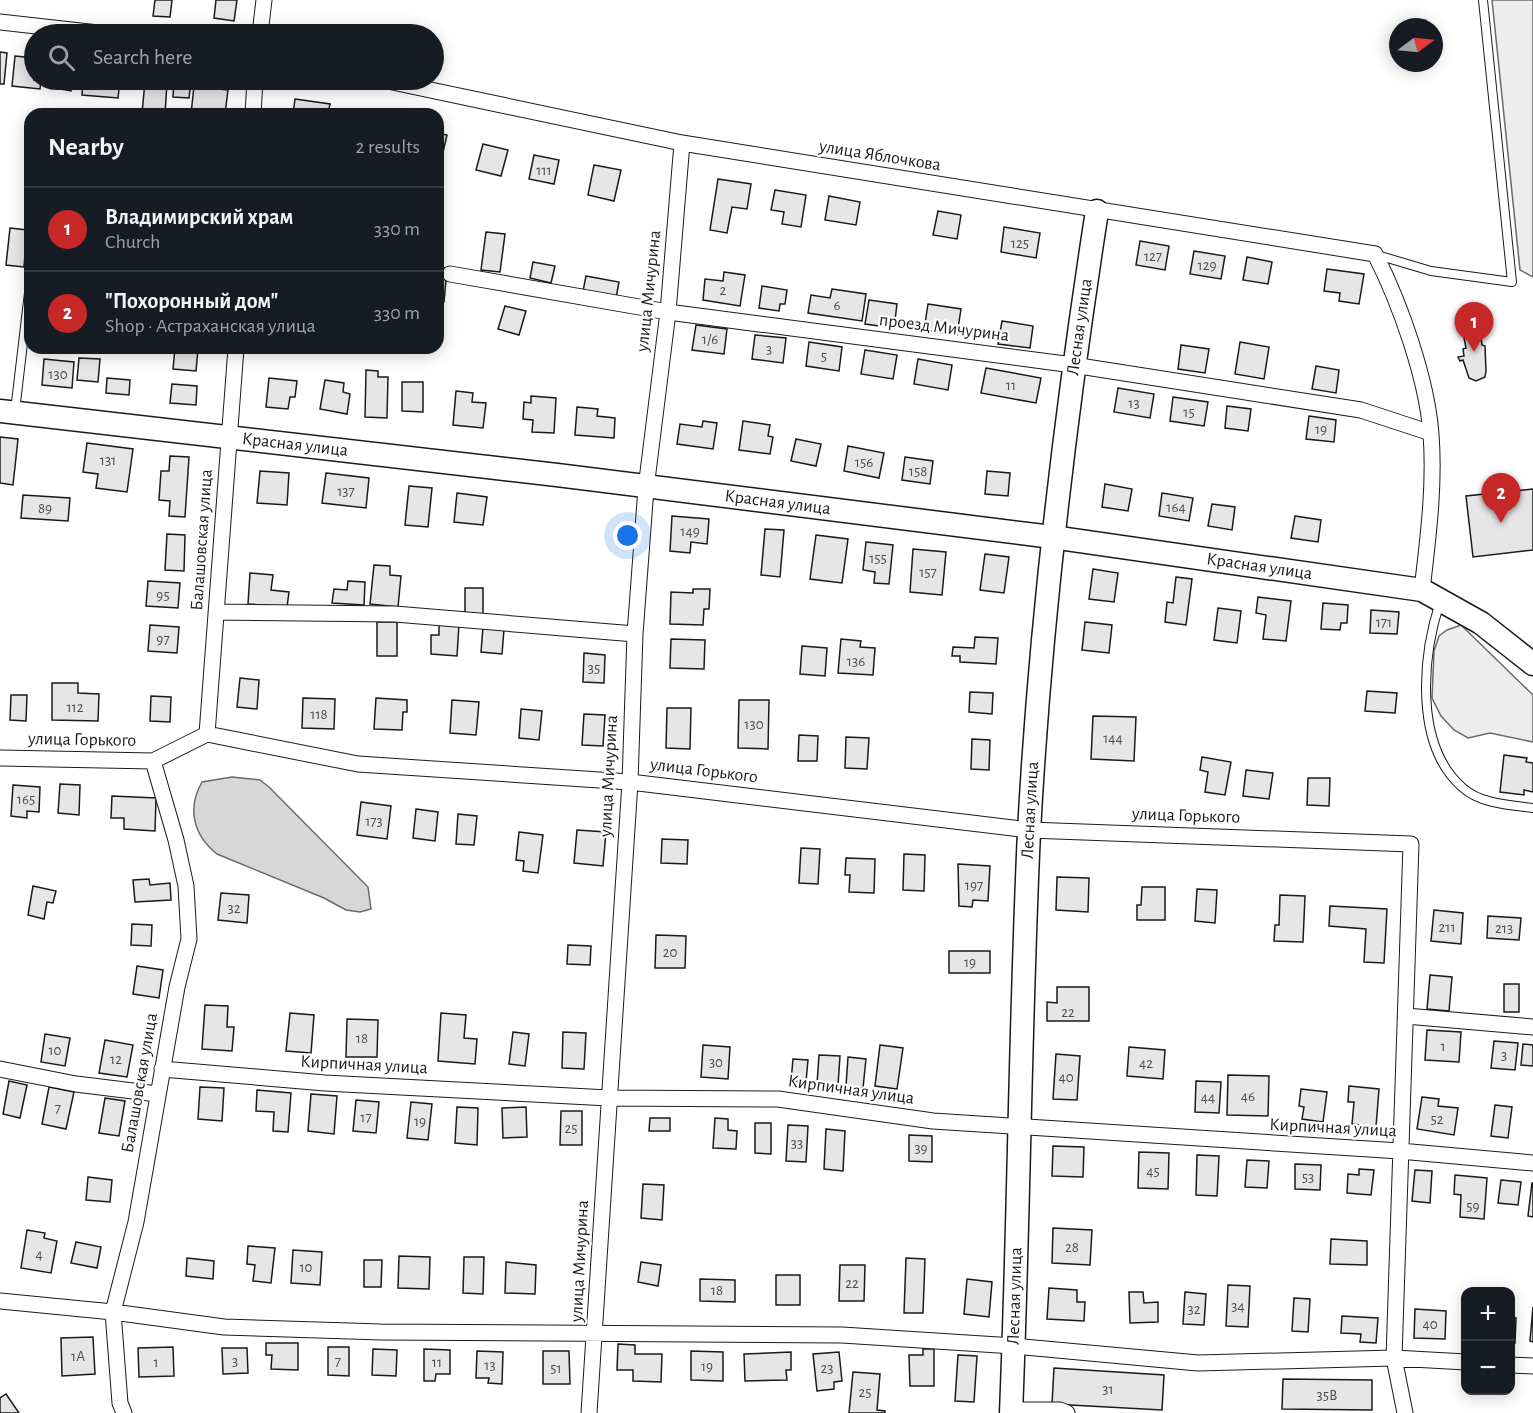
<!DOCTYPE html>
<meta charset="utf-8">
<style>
body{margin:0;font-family:"Alegreya Sans",sans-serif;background:#20242c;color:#f1f3f6}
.controls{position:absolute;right:18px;bottom:18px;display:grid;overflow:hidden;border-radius:12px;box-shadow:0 3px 15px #0003}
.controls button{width:54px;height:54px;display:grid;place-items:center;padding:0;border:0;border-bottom:2px solid #363941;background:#171b24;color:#f1f3f6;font:30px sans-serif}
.compass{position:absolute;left:1389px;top:18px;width:54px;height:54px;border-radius:50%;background:#171b24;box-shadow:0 3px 15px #0003;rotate:74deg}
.you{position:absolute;left:628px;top:536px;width:21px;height:21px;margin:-15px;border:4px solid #fff;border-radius:50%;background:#1a73e8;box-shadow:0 0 0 9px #1a73e833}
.badge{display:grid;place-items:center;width:39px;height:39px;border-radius:50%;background:#c62828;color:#fff;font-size:20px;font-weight:700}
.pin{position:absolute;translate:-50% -50px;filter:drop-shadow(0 2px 3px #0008)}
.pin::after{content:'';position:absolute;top:32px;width:21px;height:18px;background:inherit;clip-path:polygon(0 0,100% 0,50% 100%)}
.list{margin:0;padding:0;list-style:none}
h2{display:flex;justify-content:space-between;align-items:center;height:78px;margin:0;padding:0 24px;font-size:26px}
h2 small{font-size:20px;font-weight:400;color:#9ea1a6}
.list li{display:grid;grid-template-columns:39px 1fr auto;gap:18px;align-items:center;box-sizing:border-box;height:84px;padding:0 24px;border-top:2px solid #363941}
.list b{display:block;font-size:22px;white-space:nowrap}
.list p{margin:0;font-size:20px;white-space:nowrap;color:#9ea1a6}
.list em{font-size:20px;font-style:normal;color:#9ea1a6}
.icon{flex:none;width:33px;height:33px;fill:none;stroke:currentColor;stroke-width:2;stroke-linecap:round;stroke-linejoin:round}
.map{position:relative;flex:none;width:1533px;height:1413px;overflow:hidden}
.search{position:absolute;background:#171b24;box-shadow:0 3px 15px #0003;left:24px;top:24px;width:420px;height:66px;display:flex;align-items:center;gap:15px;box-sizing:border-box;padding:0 21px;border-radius:33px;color:#9ea1a6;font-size:22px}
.panel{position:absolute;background:#171b24;box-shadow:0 3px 15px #0003;left:24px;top:108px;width:420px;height:246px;border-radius:18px}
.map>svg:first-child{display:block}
.built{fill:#ededed;stroke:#6a6a6a;stroke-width:1.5}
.water{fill:#d7d7d7;stroke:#6a6a6a;stroke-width:1.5}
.building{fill:#e6e6e6;stroke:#1a1a1a;stroke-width:1.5}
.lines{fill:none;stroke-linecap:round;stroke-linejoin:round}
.lane-casing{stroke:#1a1a1a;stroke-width:10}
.street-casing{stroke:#1a1a1a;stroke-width:17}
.secondary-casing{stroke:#1a1a1a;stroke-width:25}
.lane{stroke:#fff;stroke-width:8}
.street{stroke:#fff;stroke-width:15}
.secondary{stroke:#fff;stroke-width:22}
.labels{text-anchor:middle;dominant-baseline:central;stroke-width:4.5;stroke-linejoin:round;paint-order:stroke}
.number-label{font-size:15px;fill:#4d4d4d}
.street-label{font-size:18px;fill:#1a1a1a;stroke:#fff}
</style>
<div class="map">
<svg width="1533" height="1413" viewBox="0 0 1533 1413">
<rect width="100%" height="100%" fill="#fff"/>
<!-- built -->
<path class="built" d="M1492,0H1533V277L1520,270Z
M1461,625L1533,695V742L1490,733L1468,738L1454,730L1441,716L1432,698L1434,651L1439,636L1447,630Z"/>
<!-- water -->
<path class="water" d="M232,777L260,780L269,787L368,887L371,909L360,912L346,910L324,898L217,854C193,835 187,808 202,782Z"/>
<!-- building -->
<path class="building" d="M155,0H172L170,17L153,16Z
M216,0H237L234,21L214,18Z
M0,52L7,53L4,84H0Z
M15,56L34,58V80H41L40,89L12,86Z
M62,80H73L71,91L60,89Z
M83,80H120L118,98L82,95Z
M126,80H140V86H126Z
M174,80L191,81L189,98L173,97Z
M145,81L167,83L165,114H142Z
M194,86L228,90L225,114H191Z
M295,99L330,104L328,114H293Z
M438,133L447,135L443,152L438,151Z
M483,144L508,150L501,176L476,170Z
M534,155L559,160L554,184L529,179Z
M594,165L621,170L614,201L588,195Z
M28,175H30V201H26Z
M718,179L751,184L747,209L732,207L727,233L710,230Z
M775,190L806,195L801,227L782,224L784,212L771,210Z
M829,196L860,202L856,225L825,220Z
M938,211L961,215L957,239L933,235Z
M1004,227L1040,233L1036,258L1001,252Z
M10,228L27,230L24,267L6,265Z
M486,232L505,234L500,272L481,270Z
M1140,241L1169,246L1165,270L1136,265Z
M1194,251L1225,256L1221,279L1190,274Z
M1247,257L1272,262L1268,284L1243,280Z
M533,262L555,266L551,283L530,278Z
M438,267L447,268L444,302L438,301Z
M1327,269L1364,274L1359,304L1339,301L1340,293L1324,291Z
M724,272L745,275L740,306L703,300L705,279L723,281Z
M586,276L619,282L616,298L583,291Z
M762,286L787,290L785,304H780L779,311L759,308Z
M832,289L866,294L862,321L808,313L811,295L830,298Z
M869,300L897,304L894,328L865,324Z
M928,304L961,309L957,335L924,330Z
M505,306L526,311L519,335L498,329Z
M1002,321L1033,326L1030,348L998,344Z
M1475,324L1476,329H1480L1482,345L1485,346L1486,371L1485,377L1476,381L1469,378L1463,360L1460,361L1458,357L1464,356L1463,349L1466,348L1463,332L1468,331L1467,326Z
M696,325L727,329L724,354L692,350Z
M755,335L786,338L783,363L752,359Z
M809,342L842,347L839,371L806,366Z
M1240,342L1269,347L1264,379L1235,374Z
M1181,345L1209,349L1205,373L1178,369Z
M175,348L198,349L196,371L173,369Z
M865,350L897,355L893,379L861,374Z
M79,358L100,359L98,382L77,380Z
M44,359L74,362L72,388L42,385Z
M918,359L952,365L948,390L914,384Z
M1316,366L1339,370L1336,393L1312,389Z
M986,368L1041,378L1036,403L981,393Z
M366,370L378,371V377H388L387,418L365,417Z
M107,378L130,380L129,395L106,393Z
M269,378L297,381L295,397H290L288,409L266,407Z
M325,380L344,383L343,392L350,394L347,414L320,409Z
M402,382H423V412L402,411Z
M172,384L197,386L196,405L170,403Z
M1118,388L1154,394L1150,418L1114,412Z
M456,391L473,393L472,402L486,403L483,428L453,425Z
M531,396L556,398L554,433L532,432L533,420L523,419L524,402L531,403Z
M1173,397L1208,402L1204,426L1170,421Z
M1227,406L1251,409L1248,431L1225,428Z
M577,407L598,409L597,416L615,418L614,438L575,435Z
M1309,416L1336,420L1334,442L1306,439Z
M703,421L717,423L713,449L677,444L680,424L702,427Z
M743,421L770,425L768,436L773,437L770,454L739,450Z
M0,437L18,439L13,485L0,483Z
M796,439L821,444L816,466L791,461Z
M87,443L133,449L127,492L96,488L98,474L83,472Z
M848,446L884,453L879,478L844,471Z
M170,456L189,457L185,517L169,516L170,501L159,500L161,471H169Z
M905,457L933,461L930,484L902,480Z
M260,471L289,473L287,505L257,503Z
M987,471L1010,473L1008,496L985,494Z
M326,473L369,478L366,508L322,503Z
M1105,484L1132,489L1128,511L1102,507Z
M409,486L432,488L428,527L405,525Z
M1533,489V550L1473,557L1466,496Z
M457,493L487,497L483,525L454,522Z
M1162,493L1193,498L1189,521L1159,516Z
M23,495L70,498L68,521L21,518Z
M1212,504L1235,507L1232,530L1208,526Z
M672,516L709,519L707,544L691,542L690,553L670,551Z
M1295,516L1321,520L1318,542L1291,538Z
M765,529L784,530L780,577L761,575Z
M167,534L185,535L184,571L165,570Z
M816,535L848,539L842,583L810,579Z
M866,542L893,545L889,584L874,583L875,572L863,570Z
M913,549L946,552L942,595L910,592Z
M985,554L1009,557L1004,593L980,590Z
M374,565L390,566V575L401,576L398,607L370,604Z
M1093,569L1118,573L1114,602L1089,599Z
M250,573L273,575L271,590L289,592L287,607L248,604Z
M1176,577L1192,579L1186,625L1165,622L1167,602L1173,603Z
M148,581L180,583L178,608L146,606Z
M348,581L365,582L364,605L332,603L334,589L347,590Z
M465,588H483V614H465Z
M693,589H710L709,609H704L703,625L670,624L671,592L693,593Z
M1258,597L1291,601L1286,641L1263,639L1266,615L1256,613Z
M1323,603L1348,605L1347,623H1341L1340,630L1321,629Z
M1218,608L1241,611L1237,643L1214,640Z
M1371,610L1399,612L1397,634L1370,633Z
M377,622H397V656H377Z
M1085,622L1112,625L1109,653L1082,650Z
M439,623L459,624L457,656L431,654V635H439Z
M150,625L179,627L177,653L148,651Z
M483,627L504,629L502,654L481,652Z
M975,637L998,638L996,664L960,662V656H952L953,647L974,648Z
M671,639L705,640L704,669L670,668Z
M841,639L861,641L860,647L875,648L873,675L838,673Z
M802,646L827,648L825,676L800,674Z
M584,653L605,655L604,683L583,682Z
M240,678L259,680L257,709L237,707Z
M52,683H78V693L99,694L98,721L52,720Z
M1367,691L1397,693L1395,713L1365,711Z
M970,692L993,693L992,714L969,712Z
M11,695H27L26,721L10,720Z
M151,696L171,697L170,722L150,721Z
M303,698L335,699L334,729L302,728Z
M376,698L407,700V712H403L402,730L374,729Z
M452,700L479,702L476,735L450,733Z
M739,700H769L768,749L738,748Z
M667,708H691L690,749L666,748Z
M521,709L542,711L539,740L519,738Z
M584,714L605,715L603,746L582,745Z
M1093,716L1136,717L1134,761L1091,759Z
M799,735L818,736L817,761H798Z
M846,737L869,738L867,769L845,768Z
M972,739L990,740L989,770L971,769Z
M1504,755L1527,758L1526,762L1533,763V792L1524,790V795L1500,792Z
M1202,757L1231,762L1225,795L1205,792L1208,772L1200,770Z
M1246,770L1273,773L1269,799L1243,796Z
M1308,778H1330L1329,806L1307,805Z
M60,784L80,785L79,815L58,813Z
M13,785L40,787L39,812L27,811V818L11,816Z
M112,796L156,798L155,831L124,829V818H111Z
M361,802L391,806L387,839L357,835Z
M416,809L438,812L435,841L413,838Z
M458,814L477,816L474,845L456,844Z
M577,830L606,832L603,866L574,863Z
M519,832L543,835L538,873L523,871L524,861L516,860Z
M662,839L688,840L687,864L661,863Z
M801,848L820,849L818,884L799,883Z
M904,854L925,855L924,891L903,890Z
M846,858L875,859L874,893L849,892L850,875H845Z
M958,864L990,866L988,901L973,900L972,907L959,906Z
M1057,877L1089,878L1088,912L1056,910Z
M149,879L150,885L170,883L171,900L135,902L133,880Z
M33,886L56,891L53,903L47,902L44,919L28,915Z
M1142,887H1165V920H1137V905H1141Z
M1197,889L1217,890L1215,923L1195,921Z
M221,893L249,895L247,923L218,920Z
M1280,895L1305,896L1303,942L1274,941L1275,925H1279Z
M1330,906L1387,909L1384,963L1364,962L1366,929L1329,926Z
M1434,910L1463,913L1461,944L1431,941Z
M1488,916L1521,918L1519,940L1487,938Z
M132,924L152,925L151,946L131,945Z
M656,935L686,936L685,968H655Z
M568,945L591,946L590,965L567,964Z
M949,951H990V973H949Z
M137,966L163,970L159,998L133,994Z
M1430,975L1452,977L1449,1011L1427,1009Z
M1504,984H1519V1012H1504Z
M1057,987H1089V1021H1047V1002L1057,1003Z
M205,1005L228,1006L227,1027H234L232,1051L202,1049Z
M290,1013L314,1015L311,1053L286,1051Z
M441,1013L466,1015L464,1038L477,1039L475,1064L438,1061Z
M347,1019L378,1020L377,1057H346Z
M1427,1030L1461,1032L1459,1062L1425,1060Z
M513,1032L529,1034L525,1066L509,1064Z
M563,1032L586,1033L584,1069L562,1068Z
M45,1034L70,1038L65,1066L41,1062Z
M105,1040L133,1045L127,1077L99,1073Z
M1494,1041L1518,1043L1515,1070L1491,1068Z
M1523,1044L1533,1045V1066L1521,1065Z
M703,1045L730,1047L728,1079L701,1077Z
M880,1045L903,1048L897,1089L875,1086Z
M1129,1047L1165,1050L1163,1079L1127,1076Z
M1056,1054L1080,1056L1077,1100L1053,1099Z
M819,1055L840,1056L838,1085L817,1084Z
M848,1057L866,1059L863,1088L846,1086Z
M793,1059L808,1060L806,1082L791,1081Z
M1228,1075L1269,1076L1268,1116L1227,1115Z
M9,1081L27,1085L20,1118L3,1114Z
M1196,1081L1221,1082L1219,1113L1195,1112Z
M1349,1086L1379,1089L1376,1127L1352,1124L1354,1102H1348Z
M49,1087L74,1092L66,1129L42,1124Z
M200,1087L224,1088L222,1121L198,1119Z
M1301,1089L1327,1092L1323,1122L1302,1119L1304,1107L1299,1106Z
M257,1090L291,1093L288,1132L273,1131L274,1112L256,1111Z
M311,1094L337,1096L334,1134L308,1131Z
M1422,1097L1439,1099L1438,1106L1458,1108L1454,1135L1417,1129Z
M105,1098L125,1101L119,1136L99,1133Z
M356,1100L379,1102L376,1133L353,1131Z
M411,1102L432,1104L428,1140L407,1138Z
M1495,1105L1512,1107L1508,1138L1491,1136Z
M457,1107L478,1108L477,1145L455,1143Z
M526,1107L527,1137L503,1138L502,1108Z
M561,1111H582V1145H560Z
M650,1118H670V1131H649Z
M715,1118L728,1119V1130L737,1131L736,1149L713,1148Z
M755,1123H771V1154L755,1153Z
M788,1125L808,1126L806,1162L786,1161Z
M826,1129L845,1131L843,1171L824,1169Z
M909,1135L932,1136V1162L909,1161Z
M1053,1146L1084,1147L1083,1177L1052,1176Z
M1139,1152L1169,1153L1168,1189L1138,1188Z
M1197,1155L1219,1156L1217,1196L1196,1195Z
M1247,1160L1269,1161L1267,1188L1245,1187Z
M1295,1164L1321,1165L1320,1190L1295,1189Z
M1359,1169L1374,1170L1371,1195L1347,1193L1348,1174L1359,1175Z
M1415,1170L1432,1171L1430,1203L1412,1201Z
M1455,1175L1487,1178L1484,1219L1460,1217L1461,1195L1454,1194Z
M88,1177L112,1180L110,1202L86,1200Z
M1501,1180L1521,1182L1518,1205L1498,1203Z
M1532,1183H1533V1217L1528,1216Z
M643,1184L664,1185L662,1220L641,1218Z
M1053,1228L1092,1230L1090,1265L1052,1263Z
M27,1230L45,1233L44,1238L57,1241L51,1273L21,1268Z
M1331,1239L1367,1241V1265L1330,1264Z
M76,1242L101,1247L97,1268L71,1263Z
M248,1246L275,1248L271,1283L253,1281L255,1265L247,1264Z
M293,1250L322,1252L320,1285L291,1283Z
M399,1256L430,1257L429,1289L398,1288Z
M464,1257H484L483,1294L463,1293Z
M187,1258L214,1261L213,1279L186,1276Z
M906,1258L925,1259L923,1313H904Z
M364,1260H382L381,1287H364Z
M506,1262L536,1265L535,1294L505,1293Z
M641,1262L661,1265L658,1286L638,1282Z
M840,1265H865L864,1301H839Z
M776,1275H800V1305H776Z
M700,1279L735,1280V1302L700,1301Z
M967,1279L992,1282L989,1317L964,1314Z
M1228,1285L1250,1286L1248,1327L1226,1326Z
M1049,1288L1077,1290V1302H1085L1084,1321L1047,1319Z
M1129,1292H1143L1144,1303L1158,1302V1322L1130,1323Z
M1185,1292L1206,1294L1204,1325L1183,1324Z
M1294,1298L1310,1299L1308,1332L1292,1331Z
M1533,1307V1342L1530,1341Z
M1415,1309L1446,1311L1445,1339L1414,1338Z
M1342,1316L1378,1318L1376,1343L1360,1342L1361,1334L1341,1333Z
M1510,1317L1516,1318L1515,1343H1510Z
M93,1337L95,1374L62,1376L61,1338Z
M266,1343H298V1370L271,1369L272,1355H266Z
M618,1344L635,1345V1354H662L661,1382L633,1381V1370H617Z
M173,1347L174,1376L139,1377L138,1348Z
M328,1347H349V1376L328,1375Z
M222,1348H247L248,1373L223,1374Z
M373,1349L397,1350L396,1376L372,1375Z
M424,1349L450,1350V1374H436L435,1381H424Z
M923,1349H934V1386H910L909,1355H923Z
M477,1351L503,1352L502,1384L488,1383L489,1378H476Z
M543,1351H569L570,1384H543Z
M691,1351L723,1352V1381L691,1380Z
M791,1352V1370H786L787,1380L745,1381L744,1354Z
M839,1352L842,1381L834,1382V1389L817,1391L813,1354Z
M958,1355L977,1356L974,1402L955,1401Z
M1054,1368L1164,1375L1162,1410L1052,1404Z
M853,1372L880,1374L877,1410L885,1411V1413H849Z
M1283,1379L1372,1380V1410L1282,1409Z
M6,1394L19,1413H0V1398Z"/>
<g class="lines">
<!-- lane casing -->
<g class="lane-casing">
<path id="lane" d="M1377,255L1431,271L1512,282L1483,0
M15,411L30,284
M1440,602C1422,657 1414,746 1463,788C1481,804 1510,805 1533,808"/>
</g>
<!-- street casing -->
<g class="street-casing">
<path id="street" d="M0,22L107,34
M260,34L264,0
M383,80L682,143L1375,254C1400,303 1427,379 1431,434C1435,486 1428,538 1422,590
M253,114L255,80
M450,274L668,312L1073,365L1361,410L1431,433
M216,612L395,614L635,634
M207,734L236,348
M0,758L153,761L207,734L358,764L630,782L1029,830L1411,844L1394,1358L1405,1413
M1406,1016L1533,1027
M0,1069L76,1084L157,1094
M162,1069L325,1083L609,1098L778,1099L933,1121L1400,1151L1533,1163
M0,1301L113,1312L224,1327L381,1332L842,1335L1014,1346L1198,1363L1394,1358L1466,1362
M1510,1365L1533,1366
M1011,1410H1060L1067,1413
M124,1413L120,1403L113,1312L136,1222L177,987L189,939L186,886L176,840L153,761
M589,1413L630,782L635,634L646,488L668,312L682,143"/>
</g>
<!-- secondary casing -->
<g class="secondary-casing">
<g id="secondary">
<path id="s1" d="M0,411L557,475L1052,537L1422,590L1481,623L1533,664"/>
<path id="s2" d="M1011,1413C1019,1219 1020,1025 1029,832C1040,624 1065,417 1097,211"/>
</g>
</g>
<!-- lane -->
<use href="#lane" class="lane"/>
<!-- street -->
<use href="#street" class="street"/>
<!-- secondary -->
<use href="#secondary" class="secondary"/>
</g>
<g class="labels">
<!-- number labels -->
<g class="number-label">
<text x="544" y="170">111</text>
<text x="1020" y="243">125</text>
<text x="1153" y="256">127</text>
<text x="1207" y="265">129</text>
<text x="723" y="290">2</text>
<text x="837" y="305">6</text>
<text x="710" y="339">1/6</text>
<text x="769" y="349">3</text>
<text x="824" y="356">5</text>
<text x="58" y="374">130</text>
<text x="1011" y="385">11</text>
<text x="1134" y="403">13</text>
<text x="1189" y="412">15</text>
<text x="1321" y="429">19</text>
<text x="108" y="460">131</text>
<text x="864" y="462">156</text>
<text x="918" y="471">158</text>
<text x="346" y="491">137</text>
<text x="1176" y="507">164</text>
<text x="45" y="508">89</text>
<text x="690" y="531">149</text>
<text x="878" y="558">155</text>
<text x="928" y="572">157</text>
<text x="163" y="595">95</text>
<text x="1384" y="622">171</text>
<text x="163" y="639">97</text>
<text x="856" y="661">136</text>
<text x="594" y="668">35</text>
<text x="75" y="707">112</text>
<text x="319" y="714">118</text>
<text x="754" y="724">130</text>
<text x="1113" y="738">144</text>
<text x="26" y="799">165</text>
<text x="374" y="821">173</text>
<text x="974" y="885">197</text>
<text x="234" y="908">32</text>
<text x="1447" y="927">211</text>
<text x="1504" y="928">213</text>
<text x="670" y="952">20</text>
<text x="970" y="962">19</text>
<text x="1068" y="1012">22</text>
<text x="362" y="1038">18</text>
<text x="1443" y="1046">1</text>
<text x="55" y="1050">10</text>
<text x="1504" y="1055">3</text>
<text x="116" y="1059">12</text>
<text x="716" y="1062">30</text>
<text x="1146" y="1063">42</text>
<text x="1066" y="1077">40</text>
<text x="1248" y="1096">46</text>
<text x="1208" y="1097">44</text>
<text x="58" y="1108">7</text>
<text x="366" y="1117">17</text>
<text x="1437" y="1119">52</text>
<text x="420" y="1121">19</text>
<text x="571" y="1128">25</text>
<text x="797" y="1143">33</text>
<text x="921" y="1148">39</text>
<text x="1153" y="1171">45</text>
<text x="1308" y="1177">53</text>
<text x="1473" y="1206">59</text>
<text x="1072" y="1247">28</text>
<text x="39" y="1254">4</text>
<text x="306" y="1267">10</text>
<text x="852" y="1283">22</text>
<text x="717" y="1290">18</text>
<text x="1238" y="1306">34</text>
<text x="1194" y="1309">32</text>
<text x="1430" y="1324">40</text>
<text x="78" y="1356">1А</text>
<text x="235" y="1361">3</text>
<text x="338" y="1361">7</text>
<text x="156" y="1362">1</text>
<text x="437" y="1362">11</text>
<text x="490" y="1365">13</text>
<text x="707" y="1366">19</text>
<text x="556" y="1368">51</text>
<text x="827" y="1368">23</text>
<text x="1108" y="1389">31</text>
<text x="865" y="1392">25</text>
<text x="1327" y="1395">35В</text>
</g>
<!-- street labels -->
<g class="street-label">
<text transform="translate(880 156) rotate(9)">улица Яблочкова</text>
<text transform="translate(649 291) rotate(-84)">улица Мичурина</text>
<text stroke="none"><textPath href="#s2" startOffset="1089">Лесная улица</textPath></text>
<text transform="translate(944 328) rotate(7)">проезд Мичурина</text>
<text stroke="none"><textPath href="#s1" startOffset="297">Красная улица</textPath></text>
<text stroke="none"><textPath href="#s1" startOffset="783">Красная улица</textPath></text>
<text transform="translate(202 540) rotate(-86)">Балашовская улица</text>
<text stroke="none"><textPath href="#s1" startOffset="1269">Красная улица</textPath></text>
<text transform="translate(82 740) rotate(1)">улица Горького</text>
<text transform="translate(704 771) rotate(7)">улица Горького</text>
<text transform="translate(609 776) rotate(-87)">улица Мичурина</text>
<text stroke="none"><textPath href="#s2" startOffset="603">Лесная улица</textPath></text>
<text transform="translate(1186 816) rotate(2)">улица Горького</text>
<text transform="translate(364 1065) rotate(3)">Кирпичная улица</text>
<text transform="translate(140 1083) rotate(-80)">Балашовская улица</text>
<text transform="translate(851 1090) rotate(8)">Кирпичная улица</text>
<text transform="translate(1333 1128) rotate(3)">Кирпичная улица</text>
<text transform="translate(580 1261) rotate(-87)">улица Мичурина</text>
<text stroke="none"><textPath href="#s2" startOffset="117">Лесная улица</textPath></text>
</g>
</g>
</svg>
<div class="controls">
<button>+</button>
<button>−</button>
</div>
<svg class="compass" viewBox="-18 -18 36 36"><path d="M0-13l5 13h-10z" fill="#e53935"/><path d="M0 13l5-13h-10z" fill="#9ea1a6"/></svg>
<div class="you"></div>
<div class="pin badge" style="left:1474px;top:352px">1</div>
<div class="pin badge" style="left:1501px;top:523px">2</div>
<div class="search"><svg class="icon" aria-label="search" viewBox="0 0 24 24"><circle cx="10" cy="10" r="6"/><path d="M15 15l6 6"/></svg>Search here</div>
<section class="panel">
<h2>Nearby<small>2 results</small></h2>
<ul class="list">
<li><span class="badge">1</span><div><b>Владимирский храм</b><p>Church</p></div><em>330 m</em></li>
<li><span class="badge">2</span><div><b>&quot;Похоронный дом&quot;</b><p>Shop · Астраханская улица</p></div><em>330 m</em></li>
</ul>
</section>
</div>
